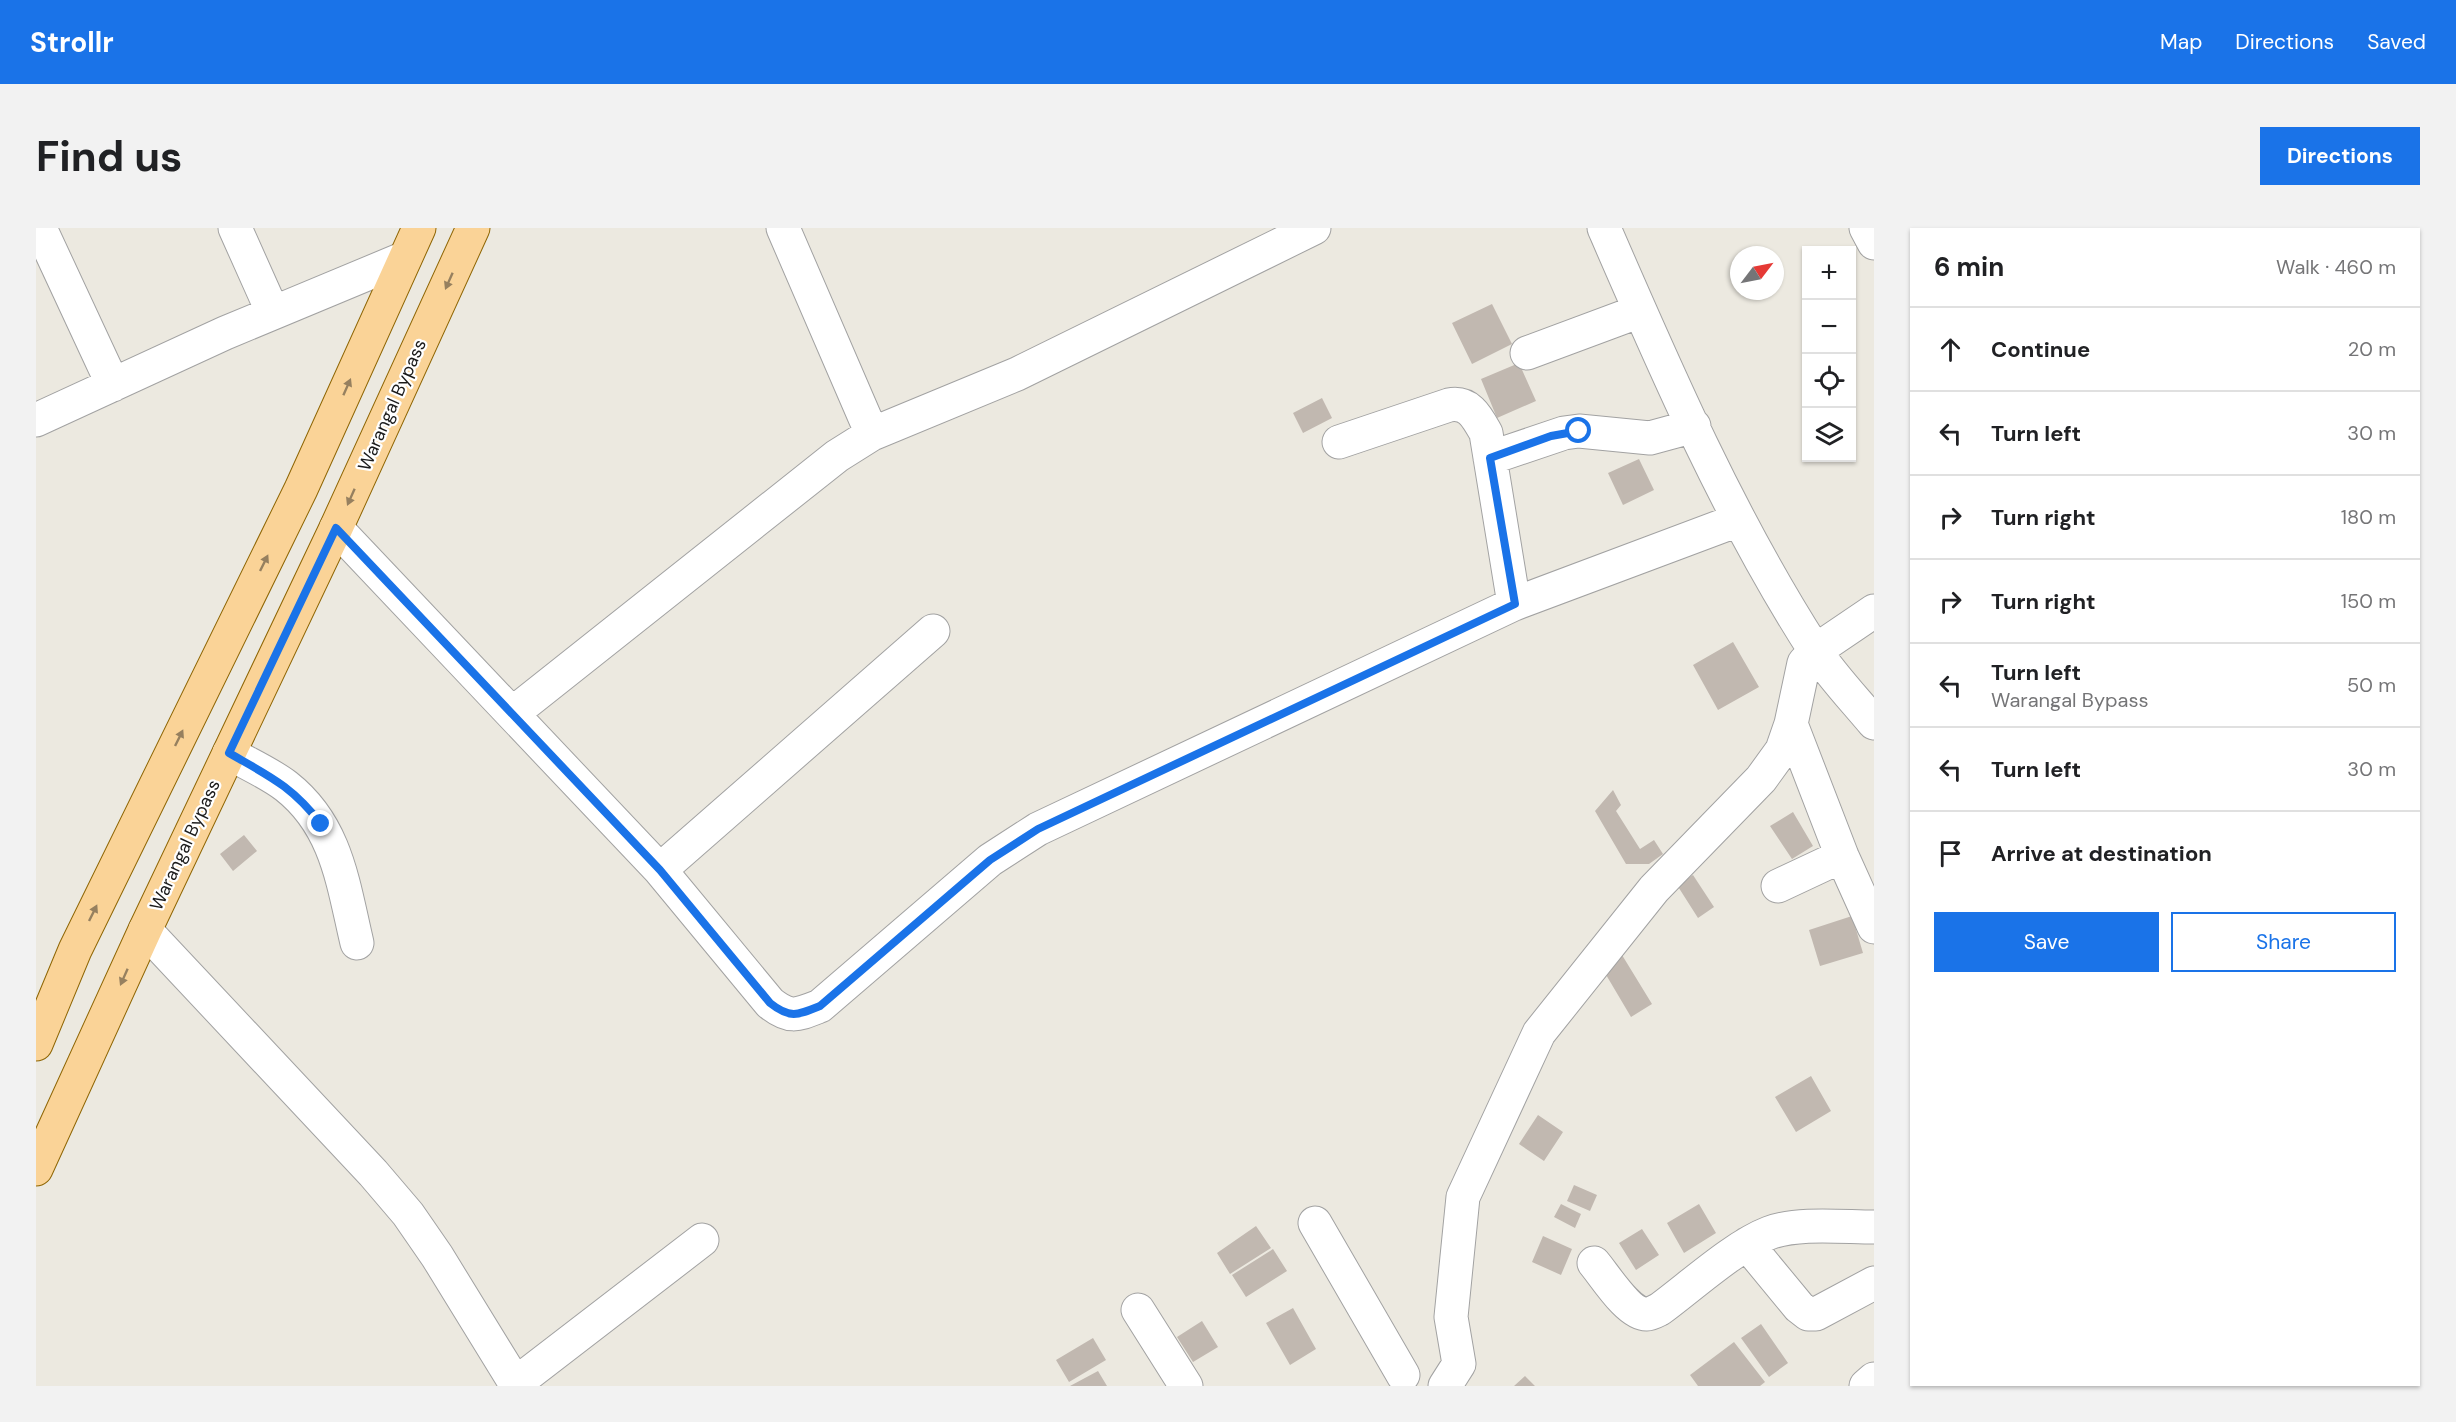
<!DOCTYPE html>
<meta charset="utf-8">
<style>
body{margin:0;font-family:"DM Sans",sans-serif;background:#f2f2f2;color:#202124}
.controls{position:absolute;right:18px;top:18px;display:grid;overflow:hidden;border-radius:0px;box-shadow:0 2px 4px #0004}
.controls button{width:54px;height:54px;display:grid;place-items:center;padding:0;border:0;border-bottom:2px solid #e0e0e0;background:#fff;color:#202124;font:30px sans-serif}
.compass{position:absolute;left:1694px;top:18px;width:54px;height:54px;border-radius:50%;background:#fff;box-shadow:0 2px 4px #0004;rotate:58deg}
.stop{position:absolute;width:18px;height:18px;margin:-14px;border:4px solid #1a73e8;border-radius:50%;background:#fff}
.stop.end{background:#1a73e8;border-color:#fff;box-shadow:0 2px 6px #0008}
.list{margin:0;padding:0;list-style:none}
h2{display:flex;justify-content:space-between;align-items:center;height:78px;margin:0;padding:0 24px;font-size:26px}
h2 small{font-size:20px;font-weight:400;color:#757577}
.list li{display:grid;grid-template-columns:39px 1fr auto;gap:18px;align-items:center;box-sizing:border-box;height:84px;padding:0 24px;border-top:2px solid #e0e0e0}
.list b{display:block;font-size:22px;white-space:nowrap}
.list p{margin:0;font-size:20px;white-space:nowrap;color:#757577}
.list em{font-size:20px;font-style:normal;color:#757577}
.actions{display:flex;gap:12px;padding:18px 24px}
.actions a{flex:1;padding:14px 0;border:2px solid #1a73e8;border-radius:0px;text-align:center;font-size:21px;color:#1a73e8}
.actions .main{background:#1a73e8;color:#fff}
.icon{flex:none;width:33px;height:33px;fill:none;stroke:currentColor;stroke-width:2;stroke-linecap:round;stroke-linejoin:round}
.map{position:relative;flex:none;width:1838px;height:1158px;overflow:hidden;border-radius:0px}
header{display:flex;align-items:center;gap:36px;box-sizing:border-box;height:84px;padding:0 30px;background:#1a73e8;color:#fff}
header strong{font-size:28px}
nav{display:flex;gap:33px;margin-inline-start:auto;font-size:21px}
.intro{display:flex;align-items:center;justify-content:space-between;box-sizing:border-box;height:144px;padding:0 36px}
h1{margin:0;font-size:42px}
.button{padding:15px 27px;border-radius:0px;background:#1a73e8;color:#fff;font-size:21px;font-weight:700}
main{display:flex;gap:36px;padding:0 36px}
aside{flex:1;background:#fff;border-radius:0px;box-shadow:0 2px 4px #0004}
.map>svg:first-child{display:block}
.building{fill:#c1b8b0}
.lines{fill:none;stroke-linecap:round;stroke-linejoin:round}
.minor-casing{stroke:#a2a2a2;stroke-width:35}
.major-casing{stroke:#8e6503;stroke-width:35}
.minor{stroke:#fff;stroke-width:33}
.major{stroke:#fad397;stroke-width:33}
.oneway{fill:#96805f}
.route{stroke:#1a73e8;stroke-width:8}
.labels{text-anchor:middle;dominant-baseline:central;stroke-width:4.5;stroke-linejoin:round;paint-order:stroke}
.street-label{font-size:18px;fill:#1b1b1b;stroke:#fff}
</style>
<header>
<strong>Strollr</strong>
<nav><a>Map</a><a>Directions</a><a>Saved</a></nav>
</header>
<div class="intro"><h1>Find us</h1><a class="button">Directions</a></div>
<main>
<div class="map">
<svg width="1838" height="1158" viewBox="0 0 1838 1158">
<rect width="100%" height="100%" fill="#ece9e0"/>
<!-- building -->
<path class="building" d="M1456,76L1476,116L1436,136L1416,95Z
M1483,135L1500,173L1461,190L1445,151Z
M1286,170L1296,190L1267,205L1257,185Z
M1603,231L1618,262L1587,277L1572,245Z
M1697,414L1723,459L1682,482L1657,437Z
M1577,562L1585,577L1580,583L1604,621L1618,612L1627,626L1613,636H1590L1559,583Z
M1757,584L1777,618L1756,631L1734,598Z
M208,607L221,623L197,643L184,626Z
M1657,647L1678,679L1662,690L1641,657Z
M1816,688L1827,725L1784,738L1773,702Z
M1586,727L1616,776L1595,789L1566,740Z
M1775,848L1795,883L1760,904L1739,869Z
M1502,887L1527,904L1508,933L1483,916Z
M1538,957L1561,967L1554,983L1531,973Z
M1525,976L1545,986L1539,1000L1518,989Z
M1663,976L1680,1005L1648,1025L1631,995Z
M1220,998L1235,1020L1194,1046L1181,1025Z
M1606,1001L1623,1027L1600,1042L1583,1015Z
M1507,1008L1536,1021L1525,1047L1496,1034Z
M1237,1021L1251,1043L1210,1069L1196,1047Z
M1257,1080L1280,1121L1254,1137L1230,1095Z
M1166,1093L1182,1119L1157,1134L1141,1109Z
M1725,1096L1752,1135L1733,1149L1705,1110Z
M1057,1110L1070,1132L1033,1154L1020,1132Z
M1698,1114L1729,1154L1724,1158H1662L1654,1147Z
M1062,1143L1071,1158H1034Z
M1489,1148L1499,1158H1478Z"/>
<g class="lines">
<!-- minor casing -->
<g class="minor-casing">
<path id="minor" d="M4,0L77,157
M199,0L237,85
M747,0L836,206
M1568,0C1630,143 1693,289 1778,421C1795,447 1818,471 1838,495
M1830,0L1838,15
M1491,125L1604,83
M0,192L189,105L369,30
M1303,214L1413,177C1433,173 1441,189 1450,205L1478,376
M1454,230L1528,205L1543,203L1614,210L1658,198
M300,300L624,642L734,775C754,791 761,787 784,778L954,632L1002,601L1478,376L1702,292
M477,485L801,228L836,206L981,146L1278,0
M1755,496L1806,628L1838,699
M193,525C212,536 233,545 250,558C301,598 307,656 321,715
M624,642L897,403
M1742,658L1806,628
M109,702L337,945L372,986L401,1028L481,1158
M1279,995L1367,1147
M1711,1016L1763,1079L1772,1086H1780L1838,1055
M1558,1035C1569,1048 1593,1087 1611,1086C1615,1086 1620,1083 1624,1081C1654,1059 1699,1018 1733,1005C1762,994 1807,999 1838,999
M1102,1082L1150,1158
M479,1156L666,1012
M1409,1158L1423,1136L1415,1089L1427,969L1503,805L1618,661L1725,551L1746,522L1755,496L1768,435L1779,423L1838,383
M1830,1158L1838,1151"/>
</g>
<!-- major casing -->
<g class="major-casing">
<path id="major" d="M0,816L39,722L265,261L383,0
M0,941L109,702L300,300L437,0"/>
</g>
<!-- minor -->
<use href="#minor" class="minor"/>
<!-- major -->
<use href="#major" class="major"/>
</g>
<!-- one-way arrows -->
<defs><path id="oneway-solid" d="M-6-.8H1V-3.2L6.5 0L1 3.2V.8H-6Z" transform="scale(1.5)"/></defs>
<g class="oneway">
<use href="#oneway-solid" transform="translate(413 53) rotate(114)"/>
<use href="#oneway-solid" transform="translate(311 159) rotate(-66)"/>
<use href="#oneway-solid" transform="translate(315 269) rotate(114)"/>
<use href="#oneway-solid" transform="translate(228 335) rotate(-64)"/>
<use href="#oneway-solid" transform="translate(143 510) rotate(-64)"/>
<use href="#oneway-solid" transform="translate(57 685) rotate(-64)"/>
<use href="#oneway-solid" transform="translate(88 749) rotate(114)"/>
</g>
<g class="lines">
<!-- route -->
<path class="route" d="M285,596C256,558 233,548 193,525L300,300L624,642L734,775C754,791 762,787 784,778L954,632L1002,601L1479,376L1454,230L1515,208L1543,203"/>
</g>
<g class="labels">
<!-- street labels -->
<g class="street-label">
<text transform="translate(356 177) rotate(-66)">Warangal Bypass</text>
<text transform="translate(149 617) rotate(-65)">Warangal Bypass</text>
</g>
</g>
</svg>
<div class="controls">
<button>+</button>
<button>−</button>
<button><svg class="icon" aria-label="locate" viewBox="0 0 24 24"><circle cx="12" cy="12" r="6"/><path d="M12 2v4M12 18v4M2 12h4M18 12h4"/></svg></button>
<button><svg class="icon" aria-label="layers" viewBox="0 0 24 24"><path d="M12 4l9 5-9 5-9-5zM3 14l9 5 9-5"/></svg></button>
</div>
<svg class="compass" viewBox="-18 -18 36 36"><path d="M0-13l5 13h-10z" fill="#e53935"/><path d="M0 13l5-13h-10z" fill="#757577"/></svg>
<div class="stop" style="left:1543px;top:203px"></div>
<div class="stop end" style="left:285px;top:596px"></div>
</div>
<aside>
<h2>6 min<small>Walk · 460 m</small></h2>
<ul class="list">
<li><svg class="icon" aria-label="ahead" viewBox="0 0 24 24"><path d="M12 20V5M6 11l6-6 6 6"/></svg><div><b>Continue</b></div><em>20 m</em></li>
<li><svg class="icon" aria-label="left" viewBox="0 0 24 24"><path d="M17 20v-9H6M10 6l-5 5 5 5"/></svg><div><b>Turn left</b></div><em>30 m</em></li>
<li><svg class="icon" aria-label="right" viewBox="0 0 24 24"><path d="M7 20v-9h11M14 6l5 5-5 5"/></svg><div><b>Turn right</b></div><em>180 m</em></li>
<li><svg class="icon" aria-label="right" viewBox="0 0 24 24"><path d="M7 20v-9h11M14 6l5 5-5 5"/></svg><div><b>Turn right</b></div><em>150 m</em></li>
<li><svg class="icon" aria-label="left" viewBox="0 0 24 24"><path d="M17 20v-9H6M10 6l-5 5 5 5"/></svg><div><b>Turn left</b><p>Warangal Bypass</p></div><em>50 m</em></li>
<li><svg class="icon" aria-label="left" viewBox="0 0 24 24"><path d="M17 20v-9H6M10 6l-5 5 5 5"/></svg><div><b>Turn left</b></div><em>30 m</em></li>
<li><svg class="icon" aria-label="arrive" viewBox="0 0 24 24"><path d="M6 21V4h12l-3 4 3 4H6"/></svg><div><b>Arrive at destination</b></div></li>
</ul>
<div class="actions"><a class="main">Save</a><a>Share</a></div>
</aside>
</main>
